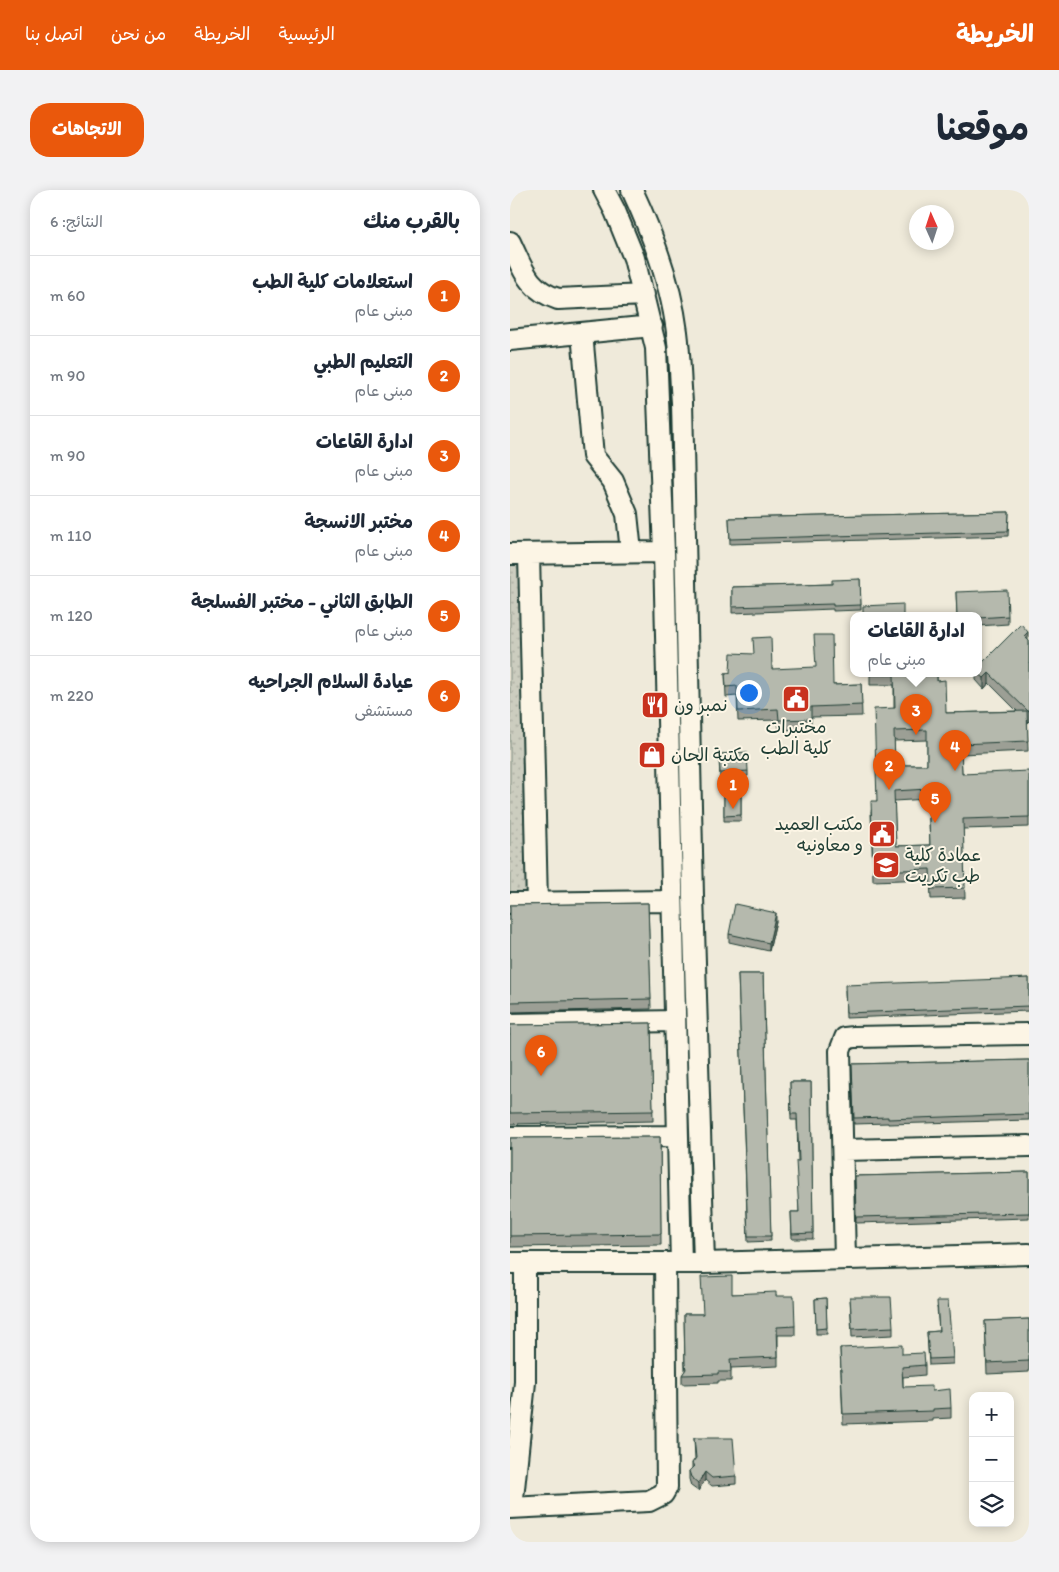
<!DOCTYPE html>
<html lang="ar">
<meta charset="utf-8">
<style>
body{margin:0;font-family:Itim,"Playpen Sans Arabic",sans-serif;background:#f2f2f3;color:#1f2937;direction:rtl}
.controls{position:absolute;right:15px;bottom:15px;display:grid;overflow:hidden;border-radius:10px;box-shadow:0 2px 12px #0003}
.controls button{width:45px;height:45px;display:grid;place-items:center;padding:0;border:0;border-bottom:1px solid #e0e1e3;background:#fff;color:#1f2937;font:25px sans-serif}
.compass{position:absolute;left:399px;top:15px;width:45px;height:45px;border-radius:50%;background:#fff;box-shadow:0 2px 12px #0003;rotate:357deg}
.you{position:absolute;left:238px;top:502px;width:18px;height:18px;margin:-12px;border:4px solid #fff;border-radius:50%;background:#1a73e8;box-shadow:0 0 0 8px #1a73e833}
.badge{display:grid;place-items:center;width:32px;height:32px;border-radius:50%;background:#ea580c;color:#fff;font-size:16px;font-weight:700}
.pin{position:absolute;translate:-50% -41px;filter:drop-shadow(0 1px 2px #0008)}
.pin::after{content:'';position:absolute;top:26px;width:18px;height:15px;background:inherit;clip-path:polygon(0 0,100% 0,50% 100%)}
.popup{position:absolute;left:340px;top:422px;width:132px;height:65px;box-sizing:border-box;display:grid;place-content:center;border-radius:10px;background:#fff;filter:drop-shadow(0 1px 4px #0005);font-size:16px;white-space:nowrap;color:#747a83}
.popup b{font-size:19px;color:#1f2937}
.popup::after{content:'';position:absolute;left:50%;top:100%;margin-left:-10px;border:10px solid transparent;border-top-color:#fff}
.list{margin:0;padding:0;list-style:none}
h2{display:flex;justify-content:space-between;align-items:center;height:65px;margin:0;padding:0 20px;font-size:21px}
h2 small{font-size:16px;font-weight:400;color:#747a83}
.list li{display:grid;grid-template-columns:32px 1fr auto;gap:15px;align-items:center;box-sizing:border-box;height:80px;padding:0 20px;border-top:1px solid #e0e1e3}
.list b{display:block;font-size:19px;white-space:nowrap}
.list p{margin:0;font-size:16px;white-space:nowrap;color:#747a83}
.list em{font-size:16px;font-style:normal;color:#747a83}
.icon{flex:none;width:28px;height:28px;fill:none;stroke:currentColor;stroke-width:2;stroke-linecap:round;stroke-linejoin:round}
.map{position:relative;flex:none;width:519px;height:1352px;overflow:hidden;direction:ltr;border-radius:20px}
header{display:flex;align-items:center;gap:30px;box-sizing:border-box;height:70px;padding:0 25px;background:#ea580c;color:#fff}
header strong{font-size:24px}
nav{display:flex;gap:28px;margin-inline-start:auto;font-size:18px}
.intro{display:flex;align-items:center;justify-content:space-between;box-sizing:border-box;height:120px;padding:0 30px}
h1{margin:0;font-size:35px}
.button{padding:12px 22px;border-radius:20px;background:#ea580c;color:#fff;font-size:18px;font-weight:700}
main{display:flex;gap:30px;padding:0 30px}
aside{flex:1;background:#fff;border-radius:20px;box-shadow:0 2px 12px #0003}
.map>svg:first-child{display:block}
.park{fill:url(#park-dots);stroke:#76857a}
.lines{fill:none;stroke-linecap:round;stroke-linejoin:round}
.minor-casing{stroke:#1f3d34;stroke-width:24}
.minor{stroke:#fcf5e5;stroke-width:20}
.wall{fill:#9c9f95;stroke:#1f3d34;fill-rule:evenodd}
.shaded-wall{fill:#7f8279;stroke:#1f3d34}
.building{fill:#b5b9ad;stroke:#1f3d34;fill-rule:evenodd}
.labels{text-anchor:middle;dominant-baseline:central;stroke-width:4;stroke-linejoin:round;paint-order:stroke}
.poi-label{font-size:18px;fill:#1f3d34;stroke:#fcf5e5;text-anchor:start}
</style>
<header>
<strong>الخريطة</strong>
<nav><a>الرئيسية</a><a>الخريطة</a><a>من نحن</a><a>اتصل بنا</a></nav>
</header>
<div class="intro"><h1>موقعنا</h1><a class="button">الاتجاهات</a></div>
<main>
<div class="map">
<svg width="519" height="1352" viewBox="0 0 519 1352">
<defs>
<pattern id="park-dots" width="8" height="8" patternUnits="userSpaceOnUse" patternTransform="scale(1.25)"><rect width="8" height="8" fill="#cccdbf"/><path d="M2 2h.1M6 6h.1" fill="none" stroke="#afb1a5" stroke-width="1.8" stroke-linecap="round"/></pattern>
</defs>
<rect width="100%" height="100%" fill="#efeada"/>
<filter id="ink" filterUnits="userSpaceOnUse"><feTurbulence type="fractalNoise" baseFrequency=".02" numOctaves="2"/><feDisplacementMap in="SourceGraphic" scale="10" xChannelSelector="R" yChannelSelector="G"/><feConvolveMatrix kernelMatrix="1 2 1 2 8 2 1 2 1" color-interpolation-filters="sRGB"/></filter>
<g filter="url(#ink)">
<!-- park -->
<path class="park" d="M0,374H11L18,703H0Z"/>
<g class="lines">
<!-- minor casing -->
<g class="minor-casing">
<path id="minor" d="M94,0L105,21L124,68L146,158L154,362L171,1073
M122,0C143,45 161,93 167,142C170,165 170,189 172,212L183,706L194,1073
M0,52C13,79 17,99 48,109L134,105
M72,143L83,266L103,291L117,324L121,362
M0,150L142,136
M0,364L154,362
M19,364L27,714
M0,713L161,711
M0,834L165,831
M0,947L167,946
M333,960L519,956
M335,1069L330,861L335,848L344,847L519,844
M0,1073H194L519,1064
M0,1318L139,1311L153,1304L157,1297L155,1073
M2,1318L15,1192V1073"/>
</g>
<!-- minor -->
<use href="#minor" class="minor"/>
</g>
<!-- wall -->
<path class="wall" d="M499,322L498,346L220,354L219,328Z
M350,389L351,420L323,421V419L222,423V397L322,394Z
M446,402L498,426V434L468,436V426H447Z
M518,450L519,451V532L517,530L518,561L451,564L452,584L519,589V637L453,639L455,708L421,709L420,689L363,691L361,621L367,611L384,518V495H360V484H427V491L436,523L507,521L479,493L474,499L466,490V484H468V477ZM417,550V575H385L384,551ZM418,609L420,655L386,656L384,611Z
M262,479L323,495L351,494L352,526L301,527V539L269,540L268,530L228,531L227,506L216,507L215,483Z
M209,569L238,581V586L210,588Z
M231,601V631H214V602Z
M138,713L141,819L0,822V715Z
M266,731L259,761L219,752V744Z
M228,784H253L261,1051L238,1052Z
M519,788V821L336,828L335,800Z
M141,833L143,931L0,934V835Z
M519,870V930L378,934V933L344,934L342,874Z
M280,892H301L303,1049H282L281,1022H289L288,971L287,930H281Z
M150,947L151,1055L0,1057V948Z
M519,982V1028L346,1033L345,986Z
M222,1104L266,1106L285,1136V1145H268V1176L221,1178V1191H208V1193L172,1194V1185L175,1181L174,1124H192Z
M340,1107L383,1137V1145L342,1147Z
M316,1108L317,1144H306L305,1109Z
M427,1117L443,1168V1174L419,1175L417,1142L429,1141Z
M519,1129V1182L477,1184L475,1131Z
M330,1158L392,1164L415,1175V1185L393,1187V1197L422,1201L441,1218V1228L423,1229V1231L333,1234Z
M184,1248L226,1286V1294L202,1296L195,1290L188,1301L181,1296L179,1289V1281L182,1278V1273L185,1269Z"/>
<!-- shaded-wall -->
<path class="shaded-wall" d="M518,442V452L514,446Z
M479,483V493L474,499V488Z
M266,723V731L259,761V753Z
M195,1282V1290L188,1301V1293Z"/>
<!-- building -->
<path class="building" d="M499,322L498,341L220,349L219,328Z
M350,389L351,415L323,416V414L222,417V397L322,394V390Z
M497,400L498,426L468,428V426H447L446,402Z
M393,414V426H353V416Z
M511,434L518,442L514,446L519,451V522L479,483L474,488L468,483V477Z
M304,445H322L323,495L351,494L352,515L301,517V529L269,530L268,519L228,521L227,496L216,497L215,483H220L221,463L244,464L243,448L261,447L262,479L306,477Z
M360,484H427V491L435,490L436,523L517,521L518,551L451,554L452,584L519,581V627L453,629L455,698L421,699L420,679L363,681L361,611H367L364,519L385,518L384,485H360ZM417,540V575H385L384,541ZM418,599L420,655L386,656L384,601Z
M237,562L238,581L210,583L209,564Z
M231,601V625L214,626V602Z
M138,713L141,809L0,812V715Z
M225,714L266,723L259,753L219,744Z
M228,784H253L261,1046H238Z
M519,788V816L336,823L335,795Z
M141,833L143,921L0,923V835Z
M519,870V924L378,929V927L344,928L342,874Z
M280,892H301L303,1043L282,1044L281,1022H289L286,971H289L287,924H281Z
M150,947L151,1044L0,1046V948Z
M519,982V1023L346,1027L345,986Z
M222,1086V1104L266,1102V1106H284L285,1136L267,1137L268,1167L220,1169L221,1182H208V1184L172,1185L176,1179L175,1174L174,1124H193L191,1087Z
M340,1107H381L383,1137L342,1139Z
M316,1108L317,1138L306,1139L305,1109Z
M427,1111H438L443,1168L419,1169L417,1142L429,1141Z
M519,1129V1171L477,1173L475,1131Z
M392,1155V1164L414,1163L415,1175L392,1177L393,1197L422,1196V1201L440,1199L441,1218L423,1219V1221L333,1224L330,1158Z
M184,1248H223L226,1286L202,1288L195,1282L188,1293L181,1287L179,1281L184,1276L182,1273L186,1268Z"/>
</g>
<!-- icons -->
<defs>
<g id="civic-square" transform="scale(1.4375)"><rect x="-9" y="-9" width="18" height="18" rx="4" fill="#c8321e" stroke="#fcf5e5"/><path d="M-.6-6.5H3V-4.5H.6V-3L4-1V1h2V6H-6V1h2V-1L-.6-3ZM-1.2 2.5V6h2.4V2.5Z" fill="#fff"/></g>
<g id="restaurant-square" transform="scale(1.4375)"><rect x="-9" y="-9" width="18" height="18" rx="4" fill="#c8321e" stroke="#fcf5e5"/><path d="M-5-6h1v4h1v-4h1v4h1v-4h1v5L-1.5 .5V6h-2V.5L-5-1ZM5-6V6H3V1.5H1.5Q1.5-4 5-6Z" fill="#fff"/></g>
<g id="shop-square" transform="scale(1.4375)"><rect x="-9" y="-9" width="18" height="18" rx="4" fill="#c8321e" stroke="#fcf5e5"/><path d="M-5-2.5h2.3a2.7 3.5 0 0 1 5.4 0H5L5.5 6h-11ZM-1.5-2.5h3a1.5 2.3 0 0 0-3 0Z" fill="#fff"/></g>
<g id="university-square" transform="scale(1.4375)"><rect x="-9" y="-9" width="18" height="18" rx="4" fill="#c8321e" stroke="#fcf5e5"/><path d="M0-5L7-2L0 1L-7-2ZM-4 1L0 2.5L4 1V4Q0 6-4 4Z" fill="#fff"/></g>
</defs>
<g fill-rule="evenodd">
<use href="#civic-square" x="286" y="509"/>
<use href="#restaurant-square" x="145" y="515"/>
<use href="#shop-square" x="142" y="565"/>
<use href="#civic-square" x="372" y="644"/>
<use href="#university-square" x="376" y="675"/>
</g>
<g class="labels">
<!-- poi labels -->
<g class="poi-label">
<text x="164" y="515">نمبر ون</text>
<text x="286" y="537" text-anchor="middle">مختبرات<tspan x="286" dy="21">كلية الطب</tspan></text>
<text x="161" y="565">مكتبة الحان</text>
<text x="353" y="634" text-anchor="end">مكتب العميد<tspan x="353" dy="21">و معاونيه</tspan></text>
<text x="395" y="665">عمادة كلية<tspan x="395" dy="21">طب تكريت</tspan></text>
</g>
</g>
</svg>
<div class="controls">
<button>+</button>
<button>−</button>
<button><svg class="icon" aria-label="layers" viewBox="0 0 24 24"><path d="M12 4l9 5-9 5-9-5zM3 14l9 5 9-5"/></svg></button>
</div>
<svg class="compass" viewBox="-18 -18 36 36"><path d="M0-13l5 13h-10z" fill="#e53935"/><path d="M0 13l5-13h-10z" fill="#747a83"/></svg>
<div class="you"></div>
<div class="pin badge" style="left:223px;top:619px">1</div>
<div class="pin badge" style="left:379px;top:600px">2</div>
<div class="pin badge" style="left:406px;top:545px">3</div>
<div class="popup"><b>ادارة القاعات</b>مبنى عام</div>
<div class="pin badge" style="left:445px;top:581px">4</div>
<div class="pin badge" style="left:425px;top:633px">5</div>
<div class="pin badge" style="left:31px;top:886px">6</div>
</div>
<aside>
<h2>بالقرب منك<small>النتائج: 6</small></h2>
<ul class="list">
<li><span class="badge">1</span><div><b>استعلامات كلية الطب</b><p>مبنى عام</p></div><em>60 m</em></li>
<li><span class="badge">2</span><div><b>التعليم الطبي</b><p>مبنى عام</p></div><em>90 m</em></li>
<li><span class="badge">3</span><div><b>ادارة القاعات</b><p>مبنى عام</p></div><em>90 m</em></li>
<li><span class="badge">4</span><div><b>مختبر الانسجة</b><p>مبنى عام</p></div><em>110 m</em></li>
<li><span class="badge">5</span><div><b>الطابق الثاني - مختبر الفسلجة</b><p>مبنى عام</p></div><em>120 m</em></li>
<li><span class="badge">6</span><div><b>عيادة السلام الجراحيه</b><p>مستشفى</p></div><em>220 m</em></li>
</ul>
</aside>
</main>
